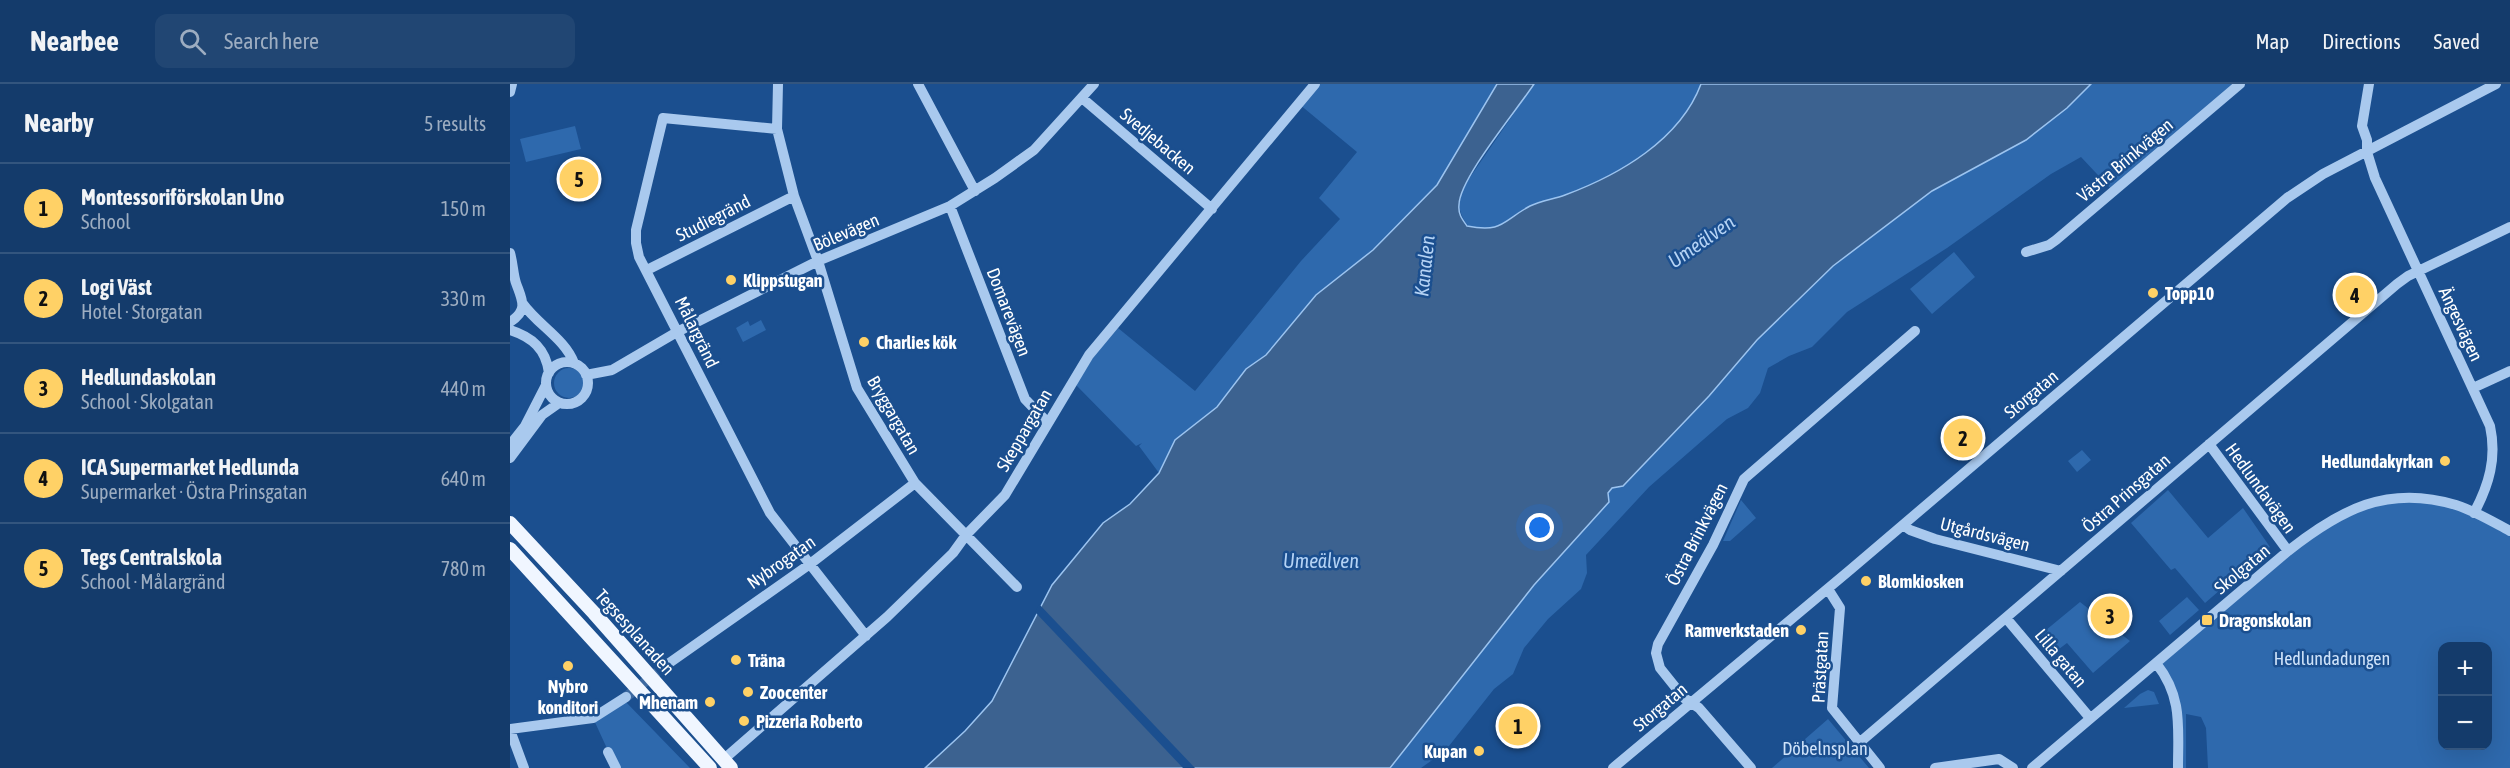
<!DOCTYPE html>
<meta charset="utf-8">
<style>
body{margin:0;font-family:"Asap Condensed",sans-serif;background:#214673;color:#f1f3f6}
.controls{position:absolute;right:18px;bottom:18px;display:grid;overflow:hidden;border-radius:12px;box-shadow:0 6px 24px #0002}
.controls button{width:54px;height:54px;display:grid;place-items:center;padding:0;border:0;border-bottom:2px solid #33557e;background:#143b6b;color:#f1f3f6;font:30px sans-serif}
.you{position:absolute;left:1030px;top:444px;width:21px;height:21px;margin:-15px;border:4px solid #fff;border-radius:50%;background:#1a73e8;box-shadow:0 0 0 9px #1a73e833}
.badge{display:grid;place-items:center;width:39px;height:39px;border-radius:50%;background:#ffd166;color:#111;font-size:20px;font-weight:700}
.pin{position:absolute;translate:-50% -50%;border:3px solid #fff;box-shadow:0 2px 6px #0006}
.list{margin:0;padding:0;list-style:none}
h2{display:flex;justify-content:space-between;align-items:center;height:78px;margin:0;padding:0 24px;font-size:26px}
h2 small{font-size:20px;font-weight:400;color:#9dadc1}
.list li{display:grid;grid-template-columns:39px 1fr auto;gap:18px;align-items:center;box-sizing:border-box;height:90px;padding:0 24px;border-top:2px solid #33557e}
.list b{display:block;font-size:22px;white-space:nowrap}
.list p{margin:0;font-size:20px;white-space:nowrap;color:#9dadc1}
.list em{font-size:20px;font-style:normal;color:#9dadc1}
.icon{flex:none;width:33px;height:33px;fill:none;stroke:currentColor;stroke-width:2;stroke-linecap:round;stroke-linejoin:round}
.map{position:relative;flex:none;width:2000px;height:684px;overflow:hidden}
header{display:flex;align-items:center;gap:36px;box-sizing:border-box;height:84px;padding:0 30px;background:#143b6b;border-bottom:2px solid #33557e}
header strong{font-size:28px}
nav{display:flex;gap:33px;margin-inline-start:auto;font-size:21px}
.search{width:420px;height:54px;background:#214673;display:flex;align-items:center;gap:15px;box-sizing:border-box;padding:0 21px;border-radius:12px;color:#9dadc1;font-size:22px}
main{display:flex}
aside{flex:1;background:#143b6b}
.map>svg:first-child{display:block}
.green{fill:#2e69ad;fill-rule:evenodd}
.water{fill:#3c6290;stroke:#9cc4f0;stroke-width:1.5}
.pier{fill:#1b4f8f}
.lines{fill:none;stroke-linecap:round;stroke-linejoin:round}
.minor-tunnel{stroke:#3d69a0;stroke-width:10;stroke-dasharray:10 5;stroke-linecap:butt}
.minor{stroke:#a9c9ee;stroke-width:10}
.major{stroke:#f0f6ff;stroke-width:14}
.poi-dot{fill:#ffd166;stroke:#1b4f8f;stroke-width:2}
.labels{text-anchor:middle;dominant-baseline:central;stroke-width:5;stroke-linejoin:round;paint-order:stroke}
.street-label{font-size:18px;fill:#fff;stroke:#1b4f8f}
.poi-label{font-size:18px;font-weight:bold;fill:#fff;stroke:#1b4f8f;text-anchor:start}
.park-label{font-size:18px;fill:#cfe3fa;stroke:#1b4f8f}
.water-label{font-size:20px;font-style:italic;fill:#b5d3f5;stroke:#1b4f8f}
</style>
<header>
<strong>Nearbee</strong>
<div class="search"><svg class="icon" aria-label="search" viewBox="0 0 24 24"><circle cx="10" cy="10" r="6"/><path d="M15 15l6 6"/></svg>Search here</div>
<nav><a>Map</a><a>Directions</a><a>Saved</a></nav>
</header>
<main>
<aside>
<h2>Nearby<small>5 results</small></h2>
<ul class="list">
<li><span class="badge">1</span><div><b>Montessoriförskolan Uno</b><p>School</p></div><em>150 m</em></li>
<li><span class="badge">2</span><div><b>Logi Väst</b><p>Hotel · Storgatan</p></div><em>330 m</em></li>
<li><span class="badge">3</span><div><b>Hedlundaskolan</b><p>School · Skolgatan</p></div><em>440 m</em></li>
<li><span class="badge">4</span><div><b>ICA Supermarket Hedlunda</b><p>Supermarket · Östra Prinsgatan</p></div><em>640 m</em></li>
<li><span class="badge">5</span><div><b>Tegs Centralskola</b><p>School · Målargränd</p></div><em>780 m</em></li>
</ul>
</aside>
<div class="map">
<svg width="2000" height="684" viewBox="0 0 2000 684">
<rect width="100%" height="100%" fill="#1b4f8f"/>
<!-- green -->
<path class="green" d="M805,0H987L927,101L863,166L806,211L756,271L736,285L707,323L665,356L649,389L629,362L632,359L626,362L566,301L584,272L608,244L685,307L791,177L830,135L809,114L847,68L789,20Z
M1024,0H1191C1170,56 1109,91 1055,111C1044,115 1031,117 1020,122C992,136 993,149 958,142C947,127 948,119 954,102Z
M1581,0H1724L1602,106L1571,73L1541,90L1437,164L1337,228L1302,263L1279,272L1258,284L1250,309L1238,324L1217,335L1139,403L1076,471L1077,489L1071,505L1038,535L1014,564L1003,590L984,605L935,667L911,684H880L1024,501L1099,418L1098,408L1102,404L1113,402L1199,312L1247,256L1323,182L1422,107L1516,56L1557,24Z
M65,42L71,65L16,78L10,55Z
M1444,168L1465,193L1422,230L1400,205Z
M251,236L256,246L233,258L226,244L238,237L240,242Z
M44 299a15 15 0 1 1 30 0a15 15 0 1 1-30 0Z
M1572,366L1581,376L1567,388L1558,377Z
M1658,406L1698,454L1733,424L1760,463L1695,519L1665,484L1661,486L1621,439Z
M1921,415L2000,447V684H1698L1696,644L1691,633L1676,630V684H1668V629L1646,579L1778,467L1852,421ZM1932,562H1978V662H1932Z
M1231,416L1246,434L1220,457H1213Z
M1677,513L1689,526L1660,551L1649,537Z
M1570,518L1620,557L1583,589L1557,559L1545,568L1530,551Z
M1638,606L1644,608L1649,620L1614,624L1630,610Z
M113,615L180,684H106L83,634Z
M1318,635L1359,684H1262Z"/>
<!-- water -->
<path class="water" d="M987,0H1024C1007,26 949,95 949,121C948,130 952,135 957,142C993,149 992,137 1020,122C1031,117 1044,115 1055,111C1109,91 1170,56 1191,0H1581L1557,24L1516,56L1422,107L1323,182L1247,256L1199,312L1113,402L1102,404L1098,409L1099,418L1024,501L880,684H415L455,647L482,617L542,501L593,439L620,420L649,389L665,356L707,323L736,285L756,271L806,211L863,166L927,101Z"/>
<!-- pier -->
<path class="pier" d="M529,520L685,684H673L525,528Z"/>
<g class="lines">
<!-- minor-tunnel -->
<path class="minor-tunnel" d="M116,613L155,582"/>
<!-- minor -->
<path class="minor" d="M268,0L267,45L284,112L308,177L347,304L405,399L507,503
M408,0L465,107
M1859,0L1852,42L1857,56V68L1865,94L1980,342C1987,374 1979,401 1964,429
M0,8L2,0
M572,14L702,125
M267,45L153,34L126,146V159L129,173L260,429L356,552
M440,122L515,315L538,339
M1516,168L1539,161L1546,156L1730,0
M0,169C3,179 3,190 6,199C12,216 19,226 0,238
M137,186L284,112
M13,220C28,241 55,255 64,279
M0,246C22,253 36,265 39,289
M36 299a21 21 0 1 1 42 0a21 21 0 1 1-42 0Z
M76,291L102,286L167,248L308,177L440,122L485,94L524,66L584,0
M1963,304L2000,287
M1699,360L1778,467
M0,361L15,342L36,301
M0,374L32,331L49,319
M1393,441L1400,446L1425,455L1551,487
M1318,505L1330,524L1322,624L1370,684
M1496,534L1580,634
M1646,579C1673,613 1668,643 1668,684
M155,582L300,480L405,399
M0,645L83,634L116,613
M0,646L14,684
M1349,659L1887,200L1898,192L2000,143
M98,668L106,684
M214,675L377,533L443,469L456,451L495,411L579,271L805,0
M1103,684L1340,486L1777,114L1813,90L1986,0
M1241,684L1189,624L1174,614L1150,584L1146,569L1148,560L1203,461L1234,395L1405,247
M1425,684L1489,675L1503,684
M1522,684L1778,467C1830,426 1877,400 1946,421C1965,427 1983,438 2000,447"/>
<!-- major -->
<path class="major" d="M0,439L84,529L221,684
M0,465L200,684"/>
</g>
<!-- markers -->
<g class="poi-dot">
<circle cx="221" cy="196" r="6"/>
<circle cx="1643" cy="209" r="6"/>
<circle cx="354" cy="258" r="6"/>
<circle cx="1935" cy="377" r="6"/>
<circle cx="1356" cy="497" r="6"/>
<rect x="1691" y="530" width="12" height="12" rx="3"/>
<circle cx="1291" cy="546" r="6"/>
<circle cx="226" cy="576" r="6"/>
<circle cx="58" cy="582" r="6"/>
<circle cx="238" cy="608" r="6"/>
<circle cx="200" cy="618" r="6"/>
<circle cx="234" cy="637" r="6"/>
<circle cx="969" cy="667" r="6"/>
</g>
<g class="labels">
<!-- street labels -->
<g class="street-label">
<text transform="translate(648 57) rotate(40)">Svedjebacken</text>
<text transform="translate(1615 76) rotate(-40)">Västra Brinkvägen</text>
<text transform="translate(203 134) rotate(-27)">Studiegränd</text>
<text transform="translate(336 148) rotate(-23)">Bölevägen</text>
<text transform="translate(499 228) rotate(69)">Domarevägen</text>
<text transform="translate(1951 240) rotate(65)">Ängesvägen</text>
<text transform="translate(187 248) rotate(64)">Målargränd</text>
<text transform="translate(1521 310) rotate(-40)">Storgatan</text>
<text transform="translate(384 331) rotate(60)">Bryggargatan</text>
<text transform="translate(514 346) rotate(-60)">Skeppargatan</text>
<text transform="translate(1751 404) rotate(54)">Hedlundavägen</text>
<text transform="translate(1616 409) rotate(-41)">Östra Prinsgatan</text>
<text transform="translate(1187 450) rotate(-63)">Östra Brinkvägen</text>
<text transform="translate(1475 450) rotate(14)">Utgårdsvägen</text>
<text transform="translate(271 478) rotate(-35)">Nybrogatan</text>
<text transform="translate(1732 485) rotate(-40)">Skolgatan</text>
<text transform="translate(125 548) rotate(48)">Tegsesplanaden</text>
<text transform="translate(1551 574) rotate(50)">Lilla gatan</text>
<text transform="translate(1310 583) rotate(-87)">Prästgatan</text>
<text transform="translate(1150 623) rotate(-40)">Storgatan</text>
</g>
<!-- poi labels -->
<g class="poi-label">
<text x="233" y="196">Klippstugan</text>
<text x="1655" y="209">Topp10</text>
<text x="366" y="258">Charlies kök</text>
<text x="1923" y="377" text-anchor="end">Hedlundakyrkan</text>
<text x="1368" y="497">Blomkiosken</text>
<text x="1709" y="536">Dragonskolan</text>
<text x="1279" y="546" text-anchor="end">Ramverkstaden</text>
<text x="238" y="576">Träna</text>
<text x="58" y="602" text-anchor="middle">Nybro<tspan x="58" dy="21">konditori</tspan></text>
<text x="250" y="608">Zoocenter</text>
<text x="188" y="618" text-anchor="end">Mhenam</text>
<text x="246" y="637">Pizzeria Roberto</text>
<text x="957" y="667" text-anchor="end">Kupan</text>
</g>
<!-- park labels -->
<g class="park-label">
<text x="1822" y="574">Hedlundadungen</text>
<text x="1315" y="664">Döbelnsplan</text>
</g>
<!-- water labels -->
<g class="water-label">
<text transform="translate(1191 157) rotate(-35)">Umeälven</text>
<text transform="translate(914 182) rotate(-84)">Kanalen</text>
<text x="811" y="476">Umeälven</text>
</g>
</g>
</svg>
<div class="controls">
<button>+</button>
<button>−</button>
</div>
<div class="you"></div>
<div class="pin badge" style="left:1008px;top:642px">1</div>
<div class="pin badge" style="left:1453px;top:354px">2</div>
<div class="pin badge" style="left:1600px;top:532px">3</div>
<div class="pin badge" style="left:1845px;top:211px">4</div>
<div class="pin badge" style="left:69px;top:95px">5</div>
</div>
</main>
